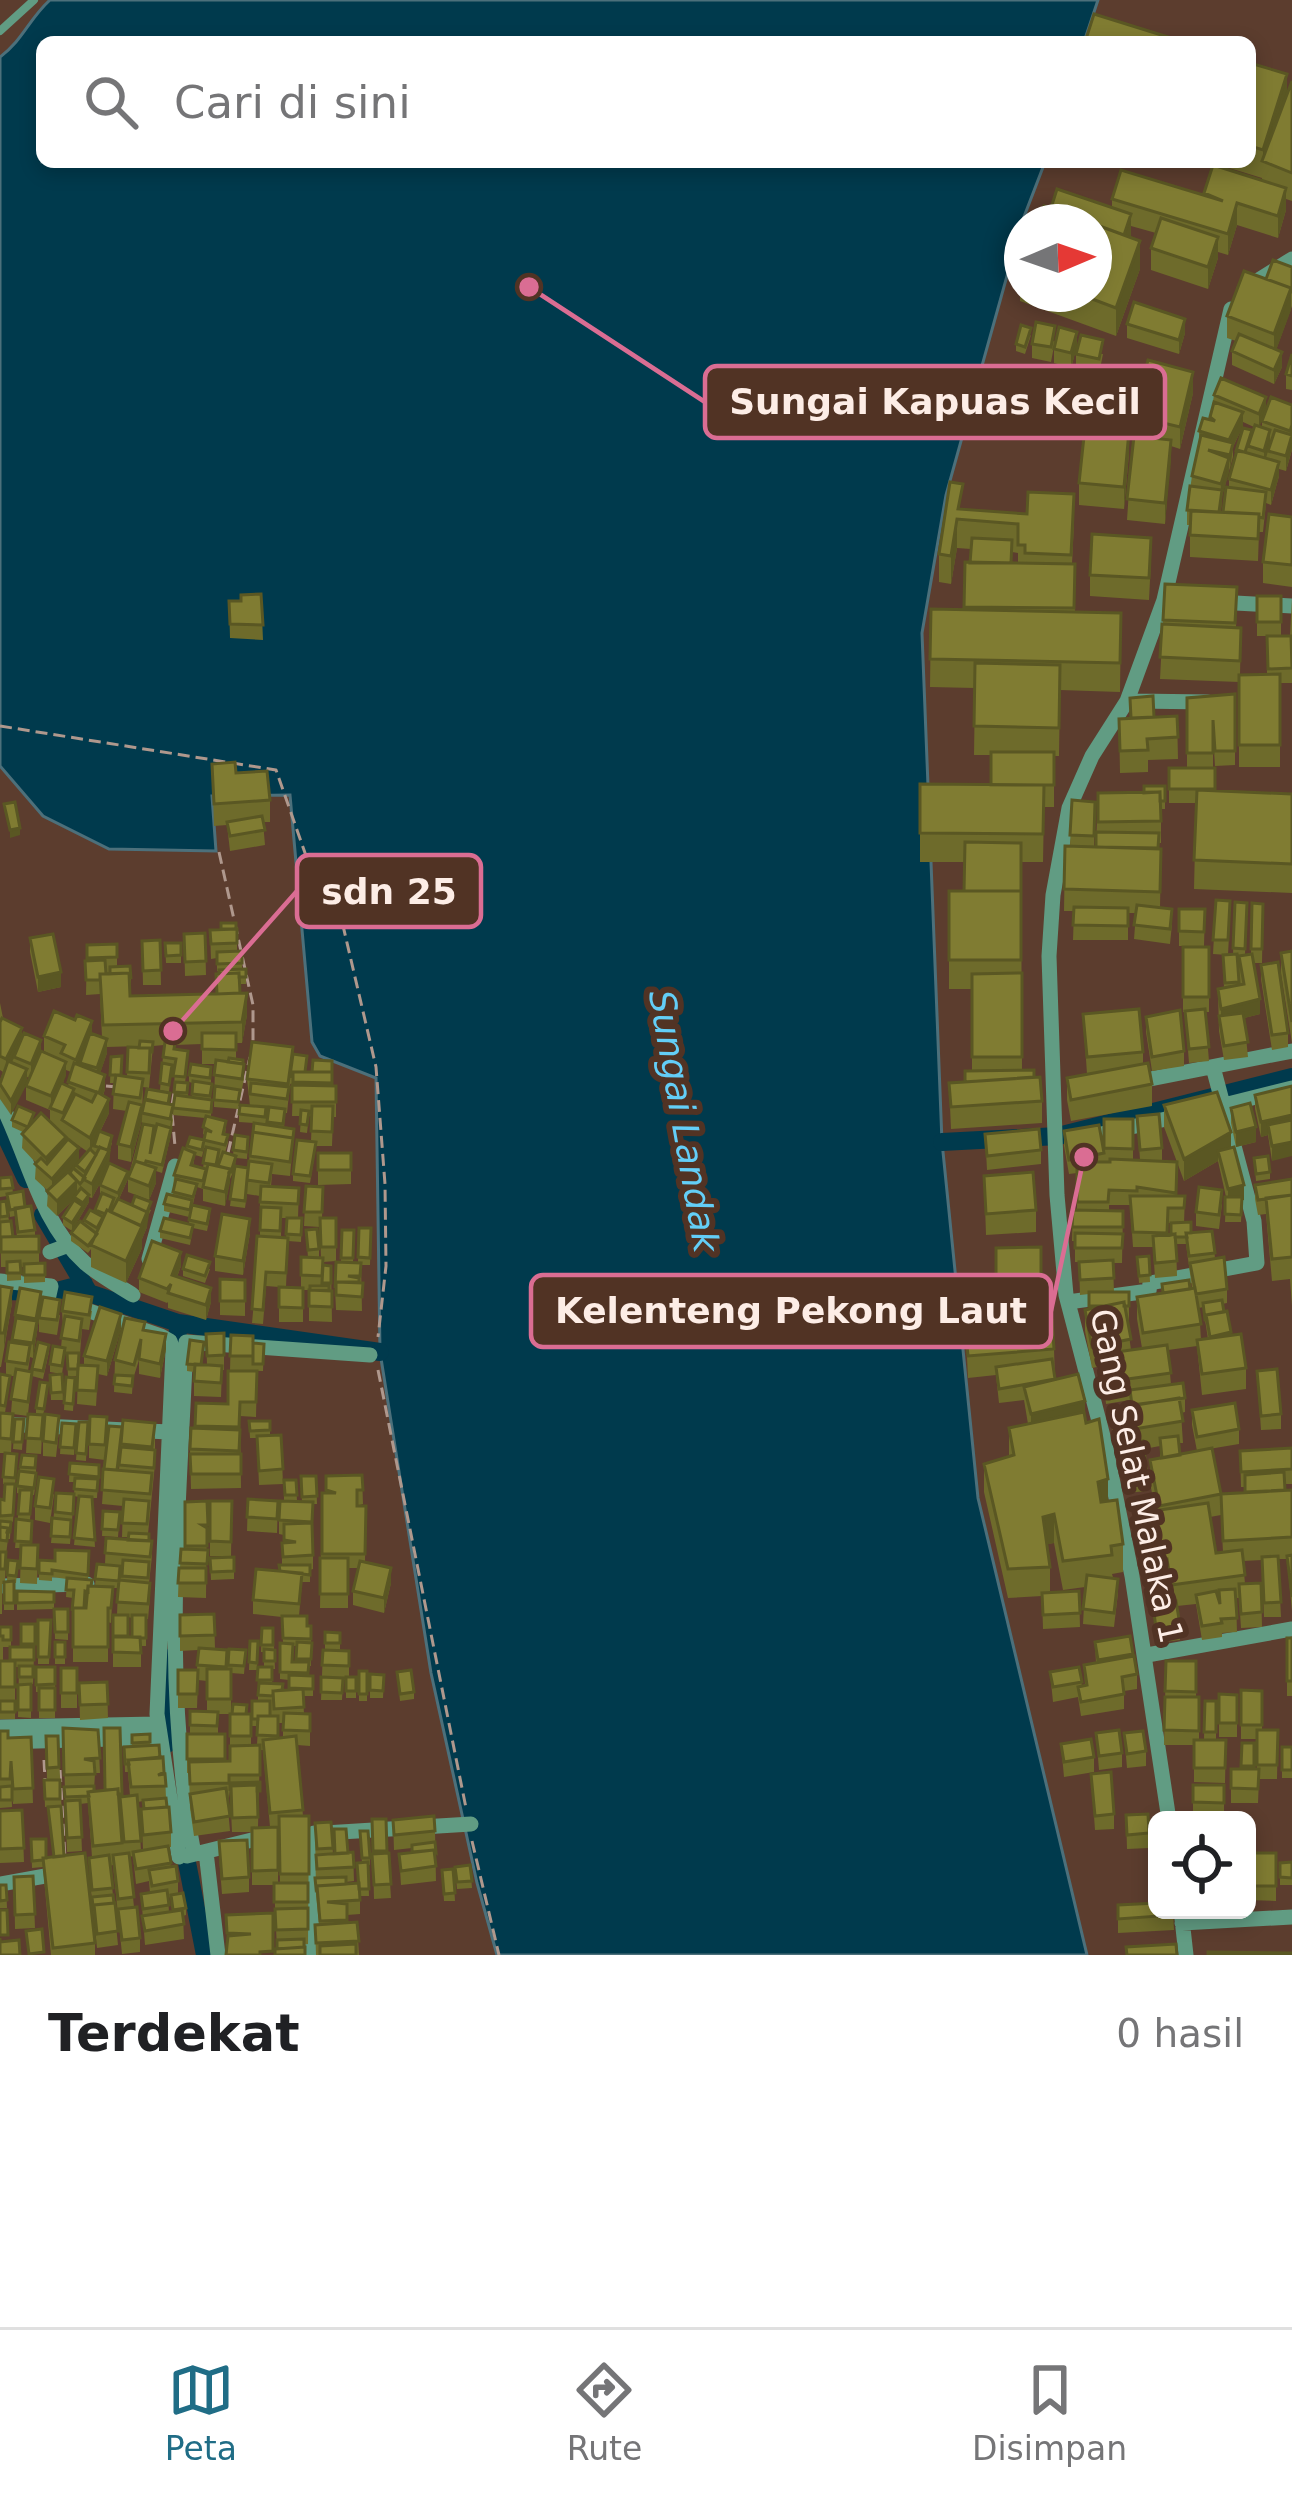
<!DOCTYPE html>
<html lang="id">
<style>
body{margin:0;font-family:"DejaVu Sans",sans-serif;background:#f2f2f2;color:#202124}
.controls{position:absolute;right:36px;bottom:36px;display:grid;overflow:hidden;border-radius:18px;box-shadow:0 6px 18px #0003}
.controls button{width:108px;height:108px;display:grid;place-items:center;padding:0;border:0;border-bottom:3px solid #e0e0e0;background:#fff;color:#202124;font:60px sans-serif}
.compass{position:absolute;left:1004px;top:204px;width:108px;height:108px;border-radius:50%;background:#fff;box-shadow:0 6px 18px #0003;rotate:88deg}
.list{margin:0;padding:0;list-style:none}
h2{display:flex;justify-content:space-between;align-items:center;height:156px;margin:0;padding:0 48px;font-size:51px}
h2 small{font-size:39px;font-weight:400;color:#757577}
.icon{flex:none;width:66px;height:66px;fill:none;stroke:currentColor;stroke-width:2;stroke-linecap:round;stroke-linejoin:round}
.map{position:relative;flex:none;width:1292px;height:1955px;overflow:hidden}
.search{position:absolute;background:#fff;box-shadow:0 6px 18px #0003;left:36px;right:36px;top:36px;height:132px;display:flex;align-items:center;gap:30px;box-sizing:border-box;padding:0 42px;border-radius:18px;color:#757577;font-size:45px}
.sheet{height:372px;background:#fff}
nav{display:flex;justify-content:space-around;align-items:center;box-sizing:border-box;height:168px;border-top:3px solid #e0e0e0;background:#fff;font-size:33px;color:#757577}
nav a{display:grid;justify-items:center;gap:6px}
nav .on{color:#206d86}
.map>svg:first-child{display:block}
.water{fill:#003a4d;stroke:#4c707b;stroke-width:3}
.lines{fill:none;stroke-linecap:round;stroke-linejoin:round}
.canal{stroke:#003a4d;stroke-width:18}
.path{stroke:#af988d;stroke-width:3;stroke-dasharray:12 6;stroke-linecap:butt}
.lane{stroke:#619c83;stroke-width:8}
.street{stroke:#619c83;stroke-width:15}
.wall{fill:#6e6b2b;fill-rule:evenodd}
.shaded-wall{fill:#5a5723}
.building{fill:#807c32;stroke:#5a5723;stroke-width:3}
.labels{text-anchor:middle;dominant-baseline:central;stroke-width:12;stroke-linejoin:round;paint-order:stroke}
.street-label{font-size:33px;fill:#fdede6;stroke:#513324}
.water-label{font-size:36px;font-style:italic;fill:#63cef7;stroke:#513324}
.leader{fill:none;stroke:#da6d93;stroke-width:4.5}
.callout-dot{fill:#da6d93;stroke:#513324;stroke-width:4.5}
.callout{fill:#513324;stroke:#da6d93;stroke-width:4.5}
.callout-label{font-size:36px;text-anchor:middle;font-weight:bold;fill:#fdede6}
</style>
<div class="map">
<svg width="1292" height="1955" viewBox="0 0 1292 1955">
<rect width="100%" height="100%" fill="#5c3d2e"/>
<!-- water -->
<path class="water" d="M50,0H1098L1084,42H42V162H1045L1022,222L946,495L922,633L942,1142L978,1498L1087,1955H497L477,1883L431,1673L380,1352L376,1078L320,1056L312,1042L290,795L212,796L216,851L109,849L43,816L0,766V57C23,40 29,19 50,0Z"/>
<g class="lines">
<!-- canal -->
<path class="canal" d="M0,1124L26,1179
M942,1142L1058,1136L1292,1077
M43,1215L89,1293L178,1323L380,1352
M0,1291L53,1292L84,1284
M177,1360L178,1323
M166,1658L167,1744
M183,1842L205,1955"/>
<!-- path -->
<path class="path" d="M0,726L276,770L312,873L337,900L376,1067L385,1184L386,1266L378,1337
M219,852L253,1005V1042
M106,1086L117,1087
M172,1105L175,1087
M172,1114L175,1146
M228,1153L250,1057
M378,1370L466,1808
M44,1760L45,1780
M60,1770L65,1859
M472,1841L499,1955"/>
<!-- lane -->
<path class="lane" d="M0,31L34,0"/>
<!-- street -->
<path class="street" d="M1244,289L1292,259
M1217,602L1292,606
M1136,701L1208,702
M1130,1083L1292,1051
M0,1101C28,1154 38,1220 85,1263C99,1275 117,1285 133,1295
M1212,1108L1292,1088
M1084,1138L1183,1115
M50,1252L69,1245
M149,1259L175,1166
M0,1281L51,1286L47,1304
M1068,1302L1149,1291L1150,1283L1257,1263L1254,1221L1213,1067
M75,1306L161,1336L170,1341L173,1350L157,1714L179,1857
M0,1424L169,1432
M0,1586L87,1584
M1147,1655L1292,1629
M0,1727L157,1724
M0,1742L151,1738
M1169,1820L1132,1576L1105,1444L1066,1295L1057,1195L1049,956L1053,895L1069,808L1092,756L1127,701L1164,600L1231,309
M292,1835L471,1824
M206,1852L218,1955
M194,1854C162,1686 179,1512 186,1342L370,1355
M187,1856L268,1836
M0,1884L62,1873
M1181,1910L1186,1955
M1182,1923L1292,1917
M311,1955L314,1833"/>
</g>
<!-- wall -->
<path class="wall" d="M1250,63L1287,95L1292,81V201L1286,199V210L1278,238L1237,225L1228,255L1218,252V258L1208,289L1151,270V248L1156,233L1131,226V238L1140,269L1116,336L1020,301V272L1022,267V294H1094L1051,208H1112V199L1204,196V193L1262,180V178L1210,162H1250Z
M1292,267V306L1276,350L1282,367L1274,384L1232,365V351L1236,341L1227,338V316L1266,279Z
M1127,324L1185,333L1179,354L1127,338Z
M1031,335L1025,354L1016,351V344Z
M1055,341L1051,362L1032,358V344Z
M1077,346L1071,368L1054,363V349Z
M1076,354H1103L1099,374L1076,369Z
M1292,354V390L1286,389V374Z
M1193,393L1180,449L1171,446L1165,524L1127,520L1134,416Z
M1214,395L1266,397L1259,426L1262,427V421L1292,405V455V450L1286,471L1279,469V476L1271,505L1266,503L1263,532H1259L1258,561L1190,557V525H1187V510L1192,476L1199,443V431L1210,420ZM1243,422L1254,427L1229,479V487L1223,512H1221L1222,496L1233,457V447L1243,426Z
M1129,453L1124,509L1079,505V483Z
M963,509L1027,514L1074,522L1072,564L1075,612L1121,613L1120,692L1060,690L1059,756H1054V807H1044L1043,862H1021L1022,1070L1034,1077L1042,1101V1123L951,1129L949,1083L965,1082L972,1071V989H949V891H964V862H920V784L991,785V755H974L975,688L930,687L931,609H964L965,562L970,563L971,549L957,548L951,584L939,582V554ZM1012,552L1018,553V563H1012Z
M1292,517V587L1263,583V562Z
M1151,560L1149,600L1090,596V575Z
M1165,584L1237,587L1236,627L1241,628L1240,675H1267V636H1257V596H1281V636H1290L1292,598V683H1280V767H1239V682L1160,679Z
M261,594L263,640L230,638L229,601H241Z
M1235,694V765L1215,766L1213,735V767H1187V698Z
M1177,716L1178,759L1148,760V772L1120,773L1119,719Z
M212,764L236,773L270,800V822H263L265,845L230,851L227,825L214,826Z
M1169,768H1215V791L1292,794V893L1194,889L1196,803H1169Z
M1165,786V809H1161V843H1158V847L1161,849L1160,908L1172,924L1170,944L1134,939L1136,913H1128V940H1073L1074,911H1064L1065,846H1070L1072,800L1095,802L1094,847H1096L1098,793H1144Z
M1216,900L1230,916L1228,955L1213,954Z
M1235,902L1247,903L1245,955L1251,954L1252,903L1263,904L1262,963H1253L1260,1014L1244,1018L1248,1057L1224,1060L1219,1031L1218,989L1224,988L1223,955H1233Z
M1179,909H1205L1204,946H1179Z
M237,929V952L242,951V969H246V984H239L240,993L247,1015L242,1043H236V1059L244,1079L238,1109L214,1107L215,1064H202V1044L175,1045L174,1049L188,1058L185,1083H188V1096L192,1097L193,1083L189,1082V1075L211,1067V1117L226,1128L225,1134L228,1142L225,1153L233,1155L235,1135L248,1144L247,1159L236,1158L235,1166L248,1168L254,1123L239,1122V1114L250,1106L247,1079L293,1054L306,1072H312L332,1061V1086H336V1117H333L332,1146H316L310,1183L293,1181V1174L311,1141L312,1117L309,1116L307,1133L300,1132L301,1116H292L293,1084H290L287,1113H285L284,1127L294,1129L290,1176L272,1174L271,1186L299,1188L298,1218H302L301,1242L288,1241L286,1287L301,1288V1257L308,1258L306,1230L319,1249V1257L309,1258H321L320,1227L304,1226L306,1186L323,1187L322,1218H336V1261L323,1262V1265L331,1266L332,1322L309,1321V1290H303V1322H279V1287L266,1286L263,1324L252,1323L260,1236V1196L247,1194L245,1208L230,1206L235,1168L230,1179L225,1206L203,1201V1189L197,1187L193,1204L210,1216L207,1231L193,1228L190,1245L160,1238V1231L189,1224V1217L164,1211V1204L173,1195L174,1175L187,1146L204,1140L205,1135L203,1134L205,1118L173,1115L175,1066L172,1065L169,1092L160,1090L164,1045L153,1046L149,1088L143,1087L142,1120L131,1162L118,1159V1144L127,1111L113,1109L114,1083H110L111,1057L122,1075L127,1076L128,1047L139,1048L140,1046L107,1047V1053L100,1073L105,1089L103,1096L109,1113L100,1132L112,1143L109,1153V1164L128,1179L119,1199L132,1205L151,1210L147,1218V1227L142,1239V1248L126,1283L91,1267V1249L88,1253L71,1241V1233L84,1224V1220L95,1213L102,1194L100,1193V1185L104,1176L92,1198L89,1197V1202L72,1231L63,1225V1217L74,1199L57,1216L47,1206L48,1191L35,1179L36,1163L22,1148L23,1132L12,1127V1120L50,1122V1110L26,1100V1086L29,1078L27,1077L11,1115L0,1099V1080L3,1072L0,1070V1003L3,1018L22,1038L41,1051L61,1060L44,1051V1036L92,1033L102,1037L100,994L86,995L87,945L117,944V966L131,979L130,996L216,994L219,971H217V958L211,959L210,930ZM66,1070L71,1072L68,1086L63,1083ZM69,1139L88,1152L79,1162ZM204,1148H206L203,1168L193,1166L195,1155L202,1157ZM281,1218H288L286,1238L281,1237Z
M205,933L206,975L185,976L184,934Z
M30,938L61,987L38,992L30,952Z
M160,940L161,985H143L142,941Z
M165,943H181V963H166Z
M1183,947H1209V1012H1205L1209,1061L1189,1063L1185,1012H1183Z
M1292,951V1043L1281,974V953Z
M1261,965L1288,1033V1047L1272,1050L1261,979Z
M1083,1014L1143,1052V1064L1152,1084V1106L1071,1121L1067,1100V1078L1087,1074Z
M1146,1017L1184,1051V1066L1152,1071L1146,1032Z
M1292,1086L1272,1161L1268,1135L1261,1137L1255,1109V1095Z
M169,1104L173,1120L171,1135L162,1173L156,1171V1183L149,1200L128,1192V1178L142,1126V1113Z
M1164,1105L1231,1148L1244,1200H1242L1241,1222H1225L1226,1197L1218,1161L1184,1181L1164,1127Z
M1231,1108L1256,1142L1236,1147L1231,1123Z
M1137,1116L1162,1148V1161L1177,1162L1176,1196H1185L1184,1223L1191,1233L1212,1231L1215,1258L1227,1289V1303L1222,1304L1231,1336L1246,1368V1389L1202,1395L1197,1346L1168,1350L1171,1385L1185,1398V1412L1181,1413L1183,1443H1179L1180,1455L1221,1494L1245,1492V1487H1241L1240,1451L1292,1448V1484H1285V1490H1292V1611L1287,1559H1278L1281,1617H1264L1262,1560L1243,1561L1245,1584L1261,1583L1262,1627L1241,1628L1239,1598H1236L1237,1632L1222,1633V1637L1202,1640L1196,1604L1177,1606L1180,1640L1156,1643L1153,1604L1170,1601L1167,1581L1147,1584L1135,1502L1152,1511L1155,1510L1150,1482V1460L1160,1458V1446L1144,1449L1147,1491L1125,1493L1121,1453L1116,1454L1112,1431V1409L1130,1406V1400L1106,1404L1102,1366L1092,1368L1085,1331V1310L1089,1309V1294L1080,1295L1079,1262H1075V1241H1072L1073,1210L1077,1211V1173L1069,1174L1064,1146V1131L1104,1153V1162V1119H1133V1160H1140ZM1109,1205H1130L1133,1247H1153L1155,1278L1177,1276L1176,1244H1186L1192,1288L1162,1284V1293L1137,1297V1319L1142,1348L1131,1350L1127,1320H1129V1292H1114L1113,1263H1122L1123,1211H1109ZM1168,1223H1174L1171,1235H1167ZM1203,1307L1208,1339L1201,1340L1199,1308ZM1221,1515L1223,1552L1216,1553L1210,1517Z
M985,1134L1041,1150V1164L987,1170Z
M318,1153H351V1184L318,1185Z
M1254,1158L1270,1172V1179L1256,1181Z
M984,1176L1036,1210V1232L986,1235Z
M11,1177L13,1193L25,1207L35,1230V1237L39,1236V1263H45V1282L24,1283V1267H21V1280L7,1281V1267H1L0,1202L8,1216L13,1237H17L15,1216L10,1217L7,1196L0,1197V1178Z
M1292,1179V1306L1290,1279L1272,1281L1266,1214L1258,1215L1255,1199V1185Z
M1222,1204L1219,1229L1196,1226V1212Z
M359,1228H371L370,1265H361L362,1311L336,1310L335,1288L341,1262L342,1230H354L353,1262H358Z
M250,1233L243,1275L215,1271V1256Z
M1041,1247V1287H1049L1050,1317H1047L1054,1349L1055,1379L1085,1416L1108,1501L1123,1544V1572L1112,1574L1118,1593L1114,1627L1083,1624L1085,1587L1063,1590L1054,1543L1047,1544L1050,1567V1593L1079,1591L1080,1627L1043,1629L1042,1596L1008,1598L984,1492V1464L1009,1457V1428L1028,1424L1024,1400L999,1403L996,1375L968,1378L966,1336L991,1334L990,1313L1010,1312V1291H996V1248Z
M1149,1256L1150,1282L1139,1283L1137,1257Z
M181,1266L177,1277L211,1302L206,1320L168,1308V1302L167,1303L139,1292V1278Z
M183,1269H210L205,1283L183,1276Z
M220,1279L245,1280V1316L220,1315Z
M0,1286L12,1303L1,1367H0Z
M41,1306L33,1358L30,1357L28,1371L32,1372L38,1342L49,1352L43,1379L32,1376L28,1414L36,1415V1408L48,1390L43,1416L41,1454L26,1453L28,1416L13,1414L11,1453H0V1374L6,1375V1361L12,1342L15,1315ZM10,1376H14L11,1413H5Z
M62,1311H92L89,1330L82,1329L79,1365L84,1366V1356L121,1329L107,1376L98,1374L96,1406L77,1404L78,1376L68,1377L67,1354L65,1353L62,1374L50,1372V1364L61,1348L63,1326Z
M60,1315L57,1335L39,1332V1318Z
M145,1330L166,1349L160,1378L139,1374V1360L133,1379L132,1394L114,1392L115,1360Z
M224,1333V1370H222L221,1397L194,1396V1372L187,1371V1364L204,1349L202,1365H207L206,1334Z
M231,1335L253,1351L264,1344L263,1371L230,1370Z
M257,1371L256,1417L240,1416L241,1488L191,1489L190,1449L195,1428L196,1403L228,1404Z
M1257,1371L1281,1414V1429L1261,1430Z
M62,1374L63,1400H51L50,1375Z
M66,1377L75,1378L73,1411L64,1410Z
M1192,1410L1239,1429V1444L1197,1451L1192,1425Z
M15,1419H24L22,1450L13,1449Z
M123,1420L155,1437V1464L148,1534L152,1556L149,1583L150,1597L148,1619H146V1646H141V1667H113V1615H117L118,1588H113L111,1623L108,1622V1662H73V1598L66,1597L67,1579L52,1577V1581L39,1580V1560L55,1561L89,1551L88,1580L91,1586H95L97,1564L105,1565L106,1538L128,1540V1537H122L123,1506L102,1504L105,1460L89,1458V1444L107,1432L106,1458L119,1470ZM128,1617L132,1618V1637H128Z
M249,1421H270V1435H281L283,1484L259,1485L257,1438H250Z
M79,1422H88L86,1461L76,1460Z
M62,1423L76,1424L74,1455L60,1454Z
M59,1430L56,1457L43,1456V1441Z
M17,1454L13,1522H11L10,1539H8L6,1555L5,1581H7L8,1560L18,1561L16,1583H14V1610H4V1584H2V1614H0V1499L4,1500L5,1484H3V1477Z
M22,1455L36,1456V1481L34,1495H32L30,1520L31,1545H38L37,1584L20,1583L21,1548H15L20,1494L17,1493V1486Z
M70,1463L99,1465L97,1498H92L95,1547L74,1545L79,1497L74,1496L70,1544L51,1543L56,1493L74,1494L75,1482H69Z
M362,1475L363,1504L357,1506H366L365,1562L391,1583L384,1613L353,1605V1591L358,1568H348V1608H320L322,1493H326V1476Z
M301,1476H316L317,1504H313V1569L310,1570V1582H302L299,1616L307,1626H311V1666H309V1676H313V1696H303L304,1714H310V1746L297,1745L303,1816H309L308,1944L277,1949L274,1885H252V1832H232L230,1790L229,1798H227L230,1831L194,1836L190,1808L189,1773H187V1734H190V1711L207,1712V1681L198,1680L197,1708H178V1694L197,1670L198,1650L180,1651V1615L214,1614L215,1649L227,1669L229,1649L246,1650L244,1674L231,1673V1714H218V1734H225V1761H230V1714H251V1745H257L258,1726H252V1701H258V1667H264V1652H261L262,1628H273L275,1669H272V1684L282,1690H289V1680L280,1679V1643H283L282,1617L253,1614V1600L280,1571L282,1565V1543H284V1535L279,1534V1520L284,1501V1480H296L297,1502H302ZM293,1646H297L296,1662H292ZM278,1723H283V1738H278ZM260,1750H263L270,1827H258ZM278,1827H279L280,1883H278Z
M54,1494L50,1523L35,1520V1506Z
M248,1499L278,1501L277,1533L247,1531Z
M207,1501L206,1598L178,1597L179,1568H180L181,1549H185V1502Z
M210,1501H232L231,1556H210Z
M103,1511L120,1512L118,1537L102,1536Z
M210,1558L234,1571V1579L211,1580Z
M17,1591L54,1592V1609L17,1610Z
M54,1609H68V1640L55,1639Z
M38,1620H51L49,1664H38Z
M21,1624H35L33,1684H31V1718L18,1717L19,1667H15V1719H0V1627H11V1647H3V1661H10V1647H21Z
M325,1632L340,1633V1651L325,1650Z
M1130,1636L1137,1674V1689L1124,1691V1709L1081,1716L1078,1697L1053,1702L1050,1672L1079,1667L1082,1686H1085L1084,1665L1096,1663L1095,1642Z
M1287,1638H1292V1696H1287Z
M250,1641H258L257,1670H249Z
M55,1642H65V1664H55Z
M323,1650L349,1651V1677H356V1698H346V1680H343L342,1700H321Z
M1166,1661H1196V1697H1199V1740H1226L1225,1783L1194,1782V1745H1164Z
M36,1667H55V1718H39V1692H36Z
M61,1668H77V1708H61Z
M359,1671H367V1701H359Z
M397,1672L414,1692V1699L400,1701Z
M370,1674L384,1675L383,1698H370Z
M107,1682L108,1718L80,1720L79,1683Z
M1241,1690L1262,1691V1730H1278L1277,1779H1259L1258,1803H1231V1769H1241L1242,1743H1254V1769H1257V1739H1241Z
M1219,1694L1237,1695V1737H1219Z
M1205,1701H1216V1739H1204Z
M63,1728L98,1730L100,1773H95L94,1791L105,1790L120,1728L122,1797L130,1796L128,1772H125L124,1747H132V1735L150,1734V1746L160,1758L165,1774L166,1798L171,1832V1847H168L171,1867L178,1881V1894L186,1908V1915L183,1916L184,1939L145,1945L141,1894L150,1893L149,1881L136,1884L133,1856L129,1857L134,1907L140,1938V1952L122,1954L113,1865L110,1866L118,1945L97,1948L89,1872V1858L92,1857L88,1803L80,1804L82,1851L67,1852ZM143,1801V1809H141L143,1849L141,1851L138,1802ZM171,1897L173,1912H169L168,1898Z
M0,1731L8,1738L31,1737L33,1803L13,1804L11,1775L12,1807L0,1808Z
M1096,1733L1122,1753V1767L1099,1770Z
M1124,1733L1146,1751V1766L1127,1768Z
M46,1736H58L64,1856L95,1943V1955H51L43,1867L32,1868L31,1839L46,1858L53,1857L56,1806L45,1807L44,1780H47Z
M1061,1744L1094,1757V1772L1064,1777Z
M1282,1747H1292V1778H1282Z
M1091,1774L1114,1814V1829L1095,1830Z
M1193,1785H1224V1817H1193Z
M22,1810L24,1862L0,1863V1811Z
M1148,1814L1149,1848L1127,1849L1126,1815Z
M372,1819H386L391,1898L374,1899Z
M393,1820L435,1831L436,1881L401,1885L399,1854L412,1852V1848L394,1850Z
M331,1822L333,1854L353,1852L354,1881L346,1882V1884L358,1883L362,1863L360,1831L370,1858V1865H368L369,1896H360V1914L347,1915V1923L357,1922L359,1955H316L315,1925L319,1924L316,1895L315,1823Z
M1292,1844V1885H1280V1863L1292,1862Z
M1247,1853H1276V1901L1247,1900Z
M219,1856L249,1877V1892L222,1894Z
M470,1865L472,1888L457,1889L455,1867Z
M453,1869L455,1901H444L442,1870Z
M33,1876L35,1928L15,1929L14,1877Z
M0,1885H6L7,1908H0Z
M1118,1905L1173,1910L1174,1930L1118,1933Z"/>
<!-- shaded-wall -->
<path class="shaded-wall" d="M1287,74V103L1263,162V150Z
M1286,188V210L1278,238V216Z
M1237,203V225L1228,255V234Z
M1131,214V236L1124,259V237Z
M1218,237V258L1208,289V267Z
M1140,241V269L1116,336V308Z
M1291,288V310L1274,356V334Z
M1185,319V333L1179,354V340Z
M1077,332V346L1071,368V353Z
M1282,352V367L1274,384V370Z
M1193,372V393L1180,449V427Z
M1266,397V411L1259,428V414Z
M1243,412V426L1233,447L1230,470L1229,440Z
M1292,425V449L1286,471V456Z
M1270,430V444L1264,465V451Z
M1129,431V453L1124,509V487Z
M1171,440V462L1165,524V503Z
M1229,458V473L1222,496L1219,529L1221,484Z
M1279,462V476L1271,505V490Z
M957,519V548L951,584V556Z
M20,828V835L10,838V830Z
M61,972V987L38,992V977Z
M247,993V1015L242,1043V1022Z
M1260,999V1014L1221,1024V1009Z
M92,1021V1035L76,1074V1060Z
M22,1028V1042L6,1074V1059Z
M107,1039V1053L97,1083V1068Z
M41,1040V1055L31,1079V1064Z
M66,1062V1076L51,1111V1096Z
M27,1069V1084L11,1115V1101Z
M105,1075V1089L99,1108V1093Z
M143,1079L140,1113L142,1105V1120L131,1162V1147L140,1113Z
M109,1099V1113L90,1152V1138Z
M173,1105L171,1135L162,1173L170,1129Z
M1292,1115V1129L1268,1125V1135L1261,1137V1122Z
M1256,1127V1142L1236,1147V1132Z
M1231,1132V1153L1218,1151V1161L1184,1181V1159Z
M112,1136L109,1166L92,1198V1184Z
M66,1137V1152L46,1172V1158Z
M1292,1142V1156L1272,1161V1146Z
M79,1148V1163L52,1194V1179Z
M156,1168V1183L149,1200V1186Z
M230,1169V1183L225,1206V1192Z
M128,1172V1179L118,1201V1193Z
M77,1181V1196L57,1216V1201Z
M1244,1185V1200L1228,1204V1189Z
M89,1195V1202L72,1231V1223Z
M151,1202L147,1227L142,1239V1248L126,1283V1261Z
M250,1219V1233L243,1275V1261Z
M181,1252V1266L172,1290V1275Z
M12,1288V1303L4,1348V1333Z
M211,1288V1302L206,1320V1305Z
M41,1292V1306L33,1358V1343Z
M121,1314V1329L107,1376V1361Z
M166,1334V1349L160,1378V1364Z
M1085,1401V1423L1031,1436V1414Z
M1108,1479V1508L1098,1510V1482Z
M1054,1514V1543L1043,1545V1517Z
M391,1568V1583L384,1613V1598Z"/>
<!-- building -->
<path class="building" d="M1094,14L1184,42H1085Z
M1250,63L1287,74L1263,150L1250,146Z
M1292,81V173L1262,161Z
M1213,165L1286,188L1278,216L1237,203L1228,234L1112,199L1121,170L1223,201L1204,193Z
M1057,189L1131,214L1124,235L1094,224V222H1088L1051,208Z
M1044,206L1088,222H1038Z
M1161,218L1218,237L1208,267L1151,248Z
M1094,224L1140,241L1116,308L1079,294H1094Z
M1273,260L1292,267V292L1290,291L1291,288L1266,279Z
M1244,271L1291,288L1274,334L1227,316Z
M1134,302L1185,319L1179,340L1127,324Z
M1036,322L1055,326L1051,347L1032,344Z
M1021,325L1031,328L1025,347L1016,344Z
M1059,327L1077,332L1071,353L1054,349Z
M1239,334L1282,352L1274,370L1232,351Z
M1081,335L1103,340L1099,359L1076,354Z
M1292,354V376L1286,374Z
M1148,360L1193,372L1180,427L1134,416Z
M1221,378L1266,397L1259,414L1214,395Z
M1271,397L1292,405V425L1290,431L1262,421Z
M1214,402L1243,412L1229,440L1199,431L1203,418L1215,421L1210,417Z
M1255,425L1270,430L1264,451L1248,446Z
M1085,427L1129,431L1124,487L1079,483Z
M1243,428L1252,430L1245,452L1236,451Z
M1275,430L1292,435L1286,456L1268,451Z
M1201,435L1233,443L1230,455L1208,450L1229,458L1221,484L1192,476Z
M1134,436L1171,440L1165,503L1127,499Z
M1237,450L1279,462L1271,490L1229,479Z
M950,482L963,484L958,509L1027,514L1028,492L1074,494L1071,555L1025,553V545H1018V524L957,519L951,556L939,554Z
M1190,486L1222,490L1219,512L1187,510Z
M1226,487L1266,492L1263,518L1259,517V514L1223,512Z
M1191,511L1259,514L1258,539L1190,535Z
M1269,514L1292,517V565L1263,562Z
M1092,534L1151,538L1149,578L1090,575Z
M972,538L1012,540L1011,563H970Z
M965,562L1075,564L1074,608L964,607Z
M1165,584L1237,587L1235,623L1163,620Z
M261,594L263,625L230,624L229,601H241V595Z
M1257,596H1281V622H1257Z
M931,609L1121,613L1120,663L930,659Z
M1162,624L1241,628L1240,661L1160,657Z
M1267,636H1291L1292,668L1268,669Z
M975,663L1060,665L1059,728L974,726Z
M1280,674V745H1239V675Z
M1235,694V751H1215L1213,720V753H1187V698Z
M1153,696L1154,717L1131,718L1130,698Z
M1177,716L1178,737L1147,739L1148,750L1120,751L1119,719Z
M991,752H1054V785H991Z
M235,762L236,773L267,771L270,800L214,804L212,764Z
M1169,768H1215V789H1169Z
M920,784L1044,785L1043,834L920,833Z
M1144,786H1165V801H1160V792L1144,793Z
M1197,790L1292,794V864L1194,860Z
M1160,792L1161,821L1098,822V793Z
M1072,800L1095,802L1094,836L1070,835Z
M15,802L20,828L10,830L4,804Z
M262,816L265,830L230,836L227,822Z
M1096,832L1159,833L1158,848L1096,847Z
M965,842L1021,843V891H964Z
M1065,846L1161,849L1160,892L1064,889Z
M949,891H1021V960H949Z
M1216,900L1230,901L1228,940H1213Z
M1235,902L1247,903L1245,949L1233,948Z
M1252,903L1263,904L1262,949H1251Z
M1137,905L1172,909L1170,929L1134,925Z
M1074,907L1128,908V926L1073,925Z
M1179,909H1205L1204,932L1179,931Z
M221,923H236V929H221Z
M237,929V943L211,944L210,930Z
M205,933L206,961L185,962L184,934Z
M53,934L61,972L38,977L30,938Z
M160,940L161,970L143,971L142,941Z
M165,943H181V955L166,956Z
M117,944V957L87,958V945Z
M1183,947H1209V997H1183Z
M242,951V963L217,964V952Z
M1292,951V1022L1281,953Z
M1237,954L1239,982L1225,983L1223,955Z
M1252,954L1260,999L1221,1009L1218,989L1244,984L1239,956Z
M105,960L106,974H100V980H86L85,961Z
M1278,962L1288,1033L1272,1035L1261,965Z
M130,966L131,979L129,973L110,974V967Z
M246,969V977H239V973L219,974V970Z
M129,973L130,996L247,993L242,1022L103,1025L100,974Z
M239,973L240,993L217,994L216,974Z
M1022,973V1057H972V974Z
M1139,1009L1143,1052L1087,1057L1083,1014Z
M1205,1009L1209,1047L1189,1049L1185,1011Z
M1180,1010L1184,1051L1152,1057L1146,1017Z
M54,1011L75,1020L77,1015L92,1021L76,1060L61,1053L65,1045L44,1036Z
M1243,1013L1248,1042L1224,1046L1219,1016Z
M2,1018L22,1028L6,1059L0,1056V1022Z
M24,1033L41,1040L31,1064L14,1057Z
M90,1033L107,1039L97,1068L80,1063Z
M202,1033H236V1050L202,1049Z
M140,1041L153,1042L152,1052H150V1048H139Z
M165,1042L175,1043L174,1049L188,1051L185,1077L173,1076L176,1059L163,1057Z
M252,1042L293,1047L288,1084L247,1079Z
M128,1047L150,1048L149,1073L127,1072Z
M41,1051L66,1062L51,1096L26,1086Z
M293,1054L307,1056L305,1072H293V1077L290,1076Z
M122,1056L121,1075H110L111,1057Z
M229,1058L243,1060V1064L228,1062Z
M216,1060L244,1064L242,1079L214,1075Z
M313,1060L332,1061V1075V1072H312Z
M8,1061L27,1069L11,1101L0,1084Z
M74,1063L105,1075L99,1093L68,1082Z
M162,1063L172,1065L169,1085L160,1083Z
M1148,1063L1152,1084L1071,1100L1067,1078Z
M191,1064L211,1067L210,1078L189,1075Z
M1034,1070V1077L965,1082V1071Z
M293,1072H332V1083L293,1082Z
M116,1075L143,1079L140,1098L113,1094Z
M1040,1077L1042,1101L951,1107L949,1083Z
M193,1081L212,1084L210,1096L192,1094Z
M175,1082L188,1083L187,1093L174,1092Z
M61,1083L74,1089L63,1113L50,1108Z
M251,1083L289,1087L287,1099L250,1094Z
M292,1085L336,1086V1102H292Z
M215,1086L240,1090L238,1102L214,1100Z
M1292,1086V1115L1261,1122L1255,1095Z
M147,1089L170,1093L168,1104L145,1100Z
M97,1092L109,1099L90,1138L62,1120L75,1094L92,1102Z
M1217,1092L1231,1132L1184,1159L1164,1105Z
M175,1095L212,1100L211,1112L173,1108Z
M145,1099L173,1105L170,1119L142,1113Z
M129,1102L142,1105L131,1147L118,1144Z
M1250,1103L1256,1127L1236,1132L1231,1108Z
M240,1105L266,1107L265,1117L239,1114Z
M18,1106L34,1113L28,1127L12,1120Z
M312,1106H333L332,1132L311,1131Z
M269,1107L285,1109L283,1124L267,1122Z
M301,1110L309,1111L307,1125L300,1124Z
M41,1113L66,1137L46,1158L22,1134Z
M1159,1114L1162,1148L1140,1150L1137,1116Z
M206,1116L226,1121L223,1134L228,1135L225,1145L204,1140L202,1150L187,1146L190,1137L204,1140L206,1130L212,1132L203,1127Z
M1104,1119H1133V1149L1104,1148Z
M1292,1120V1142L1272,1146L1268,1125Z
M254,1123L294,1129L293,1138L253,1132Z
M143,1124L154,1126L150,1154L157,1124L171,1128L162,1165L146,1161L145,1164L135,1161L134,1164Z
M1099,1125L1104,1153L1069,1160L1064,1131Z
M1039,1129L1041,1150L987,1156L985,1134Z
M99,1131L112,1136L108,1150L94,1146Z
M253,1132L293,1138L290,1162L250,1156Z
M235,1135L248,1137L247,1152L233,1150Z
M68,1139L79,1148L52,1179L35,1164L41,1158L47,1164Z
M297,1140L316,1142L310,1176L293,1174Z
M100,1147L109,1151L92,1184L83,1179Z
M206,1147L219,1150L216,1165L203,1163Z
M1234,1147L1244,1185L1228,1189L1218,1151Z
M183,1148L195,1153L191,1165L206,1169L203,1181L174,1175Z
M90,1149L96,1155L85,1172L76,1165Z
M223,1152L236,1156L231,1172H229L230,1169L218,1166Z
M318,1153H351V1170H318Z
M1268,1156L1270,1172L1256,1174L1254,1158Z
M1110,1159L1177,1162L1176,1193L1137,1187V1191L1109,1190L1108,1202H1077V1162H1110Z
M135,1161L156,1168L149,1186L128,1178Z
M249,1161L272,1164L269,1183L247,1180Z
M109,1163L128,1172L118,1193L100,1185Z
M208,1164L230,1169L225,1192L203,1187Z
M235,1166L248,1168L245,1201L230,1199Z
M73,1168L85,1178L80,1184L70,1173Z
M68,1172L77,1181L57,1201L47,1191Z
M1033,1172L1036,1210L986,1214L984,1176Z
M11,1177L13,1188L0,1189V1178Z
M176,1179L197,1184L193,1197L173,1192Z
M1292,1179V1195L1258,1200L1255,1185Z
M261,1186L299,1188L298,1204L260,1202Z
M306,1186L323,1187L322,1212H304Z
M1199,1187L1222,1190L1219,1215L1196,1212Z
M81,1188L89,1195L83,1203L74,1197Z
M23,1191L25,1207L10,1210L7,1194Z
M102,1193L114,1198L109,1211L107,1210L105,1214L95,1210Z
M167,1194L192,1200L190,1210L164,1204Z
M1292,1195V1257L1272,1259L1266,1198Z
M135,1196L151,1202L147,1212L132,1205Z
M1130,1196H1185L1184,1208H1168L1167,1233L1133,1232Z
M1225,1197H1242L1241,1215L1225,1214Z
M118,1199L147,1212L141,1226L111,1212Z
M74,1200L83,1206L72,1223L63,1217Z
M6,1201L8,1216L0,1217V1202Z
M192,1205L210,1209L207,1224L189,1220Z
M31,1206L35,1230L18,1232L15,1208Z
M261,1207L281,1208L280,1231L260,1230Z
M90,1210L103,1217L97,1228L84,1220Z
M107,1210L142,1226L126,1261L91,1245Z
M1073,1210L1123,1211V1227H1072Z
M222,1214L250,1219L243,1261L215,1256Z
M164,1218L193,1225L190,1238L160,1231Z
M287,1218H302L301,1235L286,1234Z
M320,1218H336V1247H321Z
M11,1221L13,1237H1L0,1240V1222Z
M80,1221L97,1234L88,1246L71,1233Z
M1191,1222V1233H1186L1187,1237H1175V1234L1171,1235V1223Z
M359,1228H371L370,1258L358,1257Z
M317,1229L319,1249L308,1250L306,1230Z
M342,1230H354L353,1258H341Z
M1212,1231L1215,1253L1189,1256L1186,1233Z
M1075,1233L1123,1234L1122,1248H1075Z
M1175,1234L1177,1261L1155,1263L1153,1236Z
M39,1236V1252H1V1237Z
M257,1236L288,1238L286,1273L266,1272L263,1310L252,1309Z
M152,1241L181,1252L172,1275L211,1288L206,1305L168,1293L171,1284L167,1289L139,1278Z
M1041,1247V1276H996V1248Z
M187,1255L210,1262L205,1276L183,1269Z
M1149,1256L1150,1275L1139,1276L1137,1257Z
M301,1257L323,1258L322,1276L301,1275Z
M1224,1257L1227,1289L1196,1294L1190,1263Z
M1113,1260L1114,1278L1080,1280L1079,1262Z
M20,1261L21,1273H7V1262Z
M336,1262L361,1263L360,1276H348L359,1278V1282H336L335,1288Z
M45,1263V1275H24V1264Z
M323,1265L331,1266V1283H322Z
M220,1279L245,1280V1301H220Z
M1189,1280L1190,1289L1163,1293L1162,1284Z
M336,1282L363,1283L362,1297L336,1295Z
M0,1286L12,1288L4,1333H0Z
M310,1286H329V1290H310Z
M279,1287L303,1288V1308L279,1307Z
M20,1288L41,1292L36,1319L15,1315Z
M1195,1288L1201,1324L1143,1333L1137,1297Z
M309,1290L332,1291V1307L309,1306Z
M65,1292L92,1297L89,1315L62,1311Z
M1089,1292H1129V1306H1124V1302L1105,1306H1089Z
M43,1297L60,1300L57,1320L39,1318Z
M1222,1300L1224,1312L1206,1315L1207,1320H1205L1203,1303Z
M1124,1302L1131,1339L1092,1347L1085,1310Z
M100,1307L121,1314L107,1361L84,1356Z
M1227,1311L1231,1332L1210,1337L1206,1315Z
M65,1316L82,1319L79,1341L61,1338Z
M16,1318L37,1321L33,1343L12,1340Z
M125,1318L145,1322L143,1330L166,1334L160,1364L139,1359L141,1339L134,1365L115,1360Z
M1052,1320L1054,1349L968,1356L966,1336L995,1333L994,1324Z
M224,1333V1355L207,1356L206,1334Z
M1241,1334L1246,1368L1202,1374L1197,1340Z
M231,1335L253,1336V1356H230Z
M190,1340L204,1342L201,1365L187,1364Z
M9,1342L30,1345L27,1364L6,1361Z
M38,1342L49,1345L43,1371L32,1369Z
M253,1343L264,1344L263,1364H253Z
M1167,1345L1171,1373L1106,1382L1102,1354Z
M53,1346L65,1348L62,1366L50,1364Z
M67,1353H79L78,1369H68Z
M1052,1359L1055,1379L999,1389L996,1367Z
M195,1364L222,1366L221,1383L194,1381Z
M78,1365L98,1366L96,1391L77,1390Z
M16,1369L32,1372L28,1402L11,1399Z
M1277,1369L1281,1414L1261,1416L1257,1371Z
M228,1371H257L256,1402H240L239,1427L195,1426L196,1403L228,1404Z
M0,1374L10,1376L5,1406L0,1405Z
M62,1374L63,1392L51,1393L50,1375Z
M1078,1374L1085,1401L1031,1414L1024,1387Z
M115,1375L133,1376L132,1386L114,1384Z
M66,1377L75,1378L73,1404L64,1403Z
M40,1382L48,1383L44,1409L36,1408Z
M1183,1383L1185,1398L1132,1405L1130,1390Z
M1179,1398L1183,1421L1116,1432L1112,1409Z
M1235,1403L1239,1429L1197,1437L1192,1410Z
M1084,1412L1086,1423L1099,1419L1108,1479L1098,1482L1101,1502L1117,1500L1123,1544L1111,1546L1112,1555L1063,1561L1054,1514L1043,1517L1050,1567L1008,1569L984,1464L1014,1455L1009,1428Z
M0,1413L13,1414L11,1439L0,1438Z
M28,1414L43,1415L41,1439L26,1438Z
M45,1414L59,1416L56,1443L43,1441Z
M90,1416L107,1417L105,1445L89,1444Z
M15,1419H24L22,1442H13Z
M123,1420L155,1423L152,1447L121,1444Z
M249,1421H270V1430L250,1431Z
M79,1422H88L86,1454L76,1453Z
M62,1423L76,1424L74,1448L60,1447Z
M109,1426L122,1427L117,1470L104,1469Z
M191,1428L240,1430L239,1451L190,1449Z
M281,1435L283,1469L259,1471L257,1436Z
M1178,1436L1180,1455L1162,1458L1160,1438Z
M1143,1441L1147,1476L1125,1479L1121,1444Z
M121,1447L155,1450L154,1468L119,1465Z
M1212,1448L1221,1494L1159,1506L1150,1460Z
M1292,1448V1469L1241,1472L1240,1451Z
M5,1453L17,1454L15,1478L3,1477Z
M190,1454H241V1474H191Z
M22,1455L36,1456L35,1468L20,1467Z
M70,1463L99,1465V1477L69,1474Z
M103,1469L152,1473L150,1494L102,1490Z
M19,1471L36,1473L34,1488L17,1486Z
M1284,1472L1285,1490L1245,1492V1475Z
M362,1475L363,1490H357V1506H366L365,1554H322V1493H336L326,1490V1476Z
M301,1476H316L317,1496L302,1497Z
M39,1477L54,1479L50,1508L35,1506Z
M75,1478L98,1479L97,1491L74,1489Z
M284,1480H296L297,1495H285Z
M5,1484H15L13,1515L0,1516V1499L4,1500Z
M20,1490H32L30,1514H18Z
M1292,1490V1537L1223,1541L1221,1494Z
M56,1493L74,1494L73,1514L55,1512Z
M79,1496L92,1497L95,1540L74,1538Z
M124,1499L149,1501L147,1524L122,1523Z
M248,1499L278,1501L277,1519L247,1517Z
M1150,1499L1152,1511L1139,1513L1138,1523L1135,1502Z
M207,1501L208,1525H202L207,1528V1546H185V1502Z
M210,1501H232L231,1542L210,1541Z
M280,1501L313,1502L312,1522L279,1520Z
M1208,1503L1216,1553L1242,1550L1245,1575L1171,1585L1167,1559L1147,1562L1139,1513Z
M103,1511L120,1512L118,1530L102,1529Z
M52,1518L71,1520L70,1537L51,1536Z
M16,1519L32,1521L31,1542L15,1541Z
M0,1521L11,1522L10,1532H7L8,1528L0,1527Z
M312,1523L313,1555L283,1557L282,1543L296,1542L284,1540V1524Z
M0,1527L8,1528L7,1541L0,1540Z
M129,1533L149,1534V1541L128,1540Z
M106,1538L152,1541L150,1557L105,1553Z
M21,1545H38L37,1569L20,1568Z
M181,1549L208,1550L207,1564L180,1563Z
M55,1550L89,1551L88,1575L52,1570V1574L39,1573V1560L55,1561Z
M0,1552H6L5,1569H0Z
M1292,1555V1597L1287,1556Z
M1278,1556L1281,1602L1264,1603L1262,1557Z
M234,1557V1571L211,1572L210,1558Z
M320,1558H348V1594H320Z
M8,1560L18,1561L16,1576L7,1575Z
M123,1560L149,1562L148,1578L122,1576Z
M360,1561L391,1568L384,1598L353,1591Z
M97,1564L120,1566L119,1581L95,1579Z
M279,1565H310V1575L280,1571Z
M179,1568H206V1583H178Z
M256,1569L302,1573L299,1604L253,1600Z
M1087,1575L1118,1579L1114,1613L1083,1609Z
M67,1578L92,1580L91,1586H88V1592L85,1591L84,1608H73L72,1611L74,1590H66Z
M119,1580L150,1583L148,1604L117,1602Z
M14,1581V1603H4V1582Z
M1261,1583L1262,1612L1241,1614L1239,1584Z
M88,1586L113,1587L111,1608H108V1647H73V1608H86Z
M1235,1589L1237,1618L1221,1619L1222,1623L1202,1626L1196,1595L1216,1591L1220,1604L1219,1590Z
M17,1591L54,1592V1602L17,1603Z
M1079,1591L1080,1613L1043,1615L1042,1593Z
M1176,1601L1180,1625L1156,1629L1153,1604Z
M54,1609H68V1632H55Z
M214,1614L215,1635L180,1636V1615Z
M113,1615H128V1636H113Z
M132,1615H146V1638L132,1637Z
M282,1616H307V1626H311V1639L283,1638Z
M38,1620H51L49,1657H38Z
M21,1624H35V1644H21Z
M0,1627H11V1640H3V1636H0Z
M262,1628H273V1645H261Z
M325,1632L340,1633V1643H325Z
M1130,1636L1133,1654L1098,1660L1095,1642Z
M113,1637H140L141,1653L113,1652Z
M1287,1638H1292V1681H1287Z
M250,1641H258L257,1663L249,1662Z
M55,1642H65V1657H55Z
M297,1642L312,1643L311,1659H296Z
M280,1643L293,1644L292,1662H309L308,1673L280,1672Z
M10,1647H34V1660H10Z
M199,1648L227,1650L226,1667L197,1665Z
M229,1649L246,1650L244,1666L228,1665Z
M264,1649L275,1650V1661H264Z
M323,1650L349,1651V1666L322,1665Z
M1134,1656L1137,1674L1122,1677L1124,1694L1081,1702L1078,1687L1087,1685L1084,1665Z
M0,1661H15V1687H0Z
M1166,1661H1196V1692L1165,1691Z
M19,1666H33V1677H19Z
M36,1667H55V1684L36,1685Z
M258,1667H272V1680H257Z
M1079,1667L1082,1682L1053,1687L1050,1672Z
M61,1668H77V1693H61Z
M207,1669H231V1699H207Z
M178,1670H198L197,1694H178Z
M411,1670L414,1692L400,1694L397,1672Z
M359,1671H367V1694H359Z
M370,1674L384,1675L383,1691L370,1690Z
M289,1675L313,1676V1689L289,1688Z
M321,1677L343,1678L342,1693L321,1692Z
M346,1677H356V1691H346Z
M107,1682L108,1704L80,1705L79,1683Z
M259,1683L283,1684L282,1690L273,1691V1696L258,1695Z
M31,1684V1710H18V1685Z
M39,1688H55V1710H39Z
M303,1689L304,1707L274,1709L273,1691Z
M1241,1690L1262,1691V1725H1241Z
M1219,1694L1237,1695V1723H1219Z
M1165,1697H1199V1731L1164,1730Z
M0,1701H15V1712H0Z
M252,1701H270V1716H258V1719H252Z
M1205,1701H1216V1732H1204Z
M233,1704L247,1705L246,1714H232Z
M190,1711L218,1712L217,1726L190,1725Z
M284,1713L310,1714V1731L283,1730Z
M230,1714H251V1736H230Z
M258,1716H278V1736L257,1735Z
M63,1728L98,1730L100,1758L84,1759L94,1761L95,1774L64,1775Z
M104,1728H120L122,1794H118V1789L105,1790Z
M1119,1730L1122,1753L1099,1756L1096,1733Z
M1257,1730H1278L1277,1765H1257Z
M0,1731H8V1738L31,1737L33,1788L13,1789L11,1761L10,1779H0Z
M1143,1731L1146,1751L1127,1754L1124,1733Z
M150,1734V1742L132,1743V1735Z
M187,1734H225V1759H187Z
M46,1736H58L59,1767L47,1768Z
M296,1736L303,1810L270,1813L263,1740Z
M1091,1739L1094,1757L1064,1762L1061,1744Z
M1194,1740H1226L1225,1768H1194Z
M1242,1743H1254V1766H1241Z
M159,1745L160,1758L128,1760L129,1764H125L124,1747Z
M260,1745V1775H229V1783L190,1784L189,1762L230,1761V1746Z
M1282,1747H1292V1770H1282Z
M163,1757L164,1772L158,1775L165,1774L166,1786L131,1787L128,1760Z
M1231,1769H1259L1258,1789L1231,1788Z
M1111,1772L1114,1814L1095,1816L1091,1774Z
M44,1780H60V1799H45Z
M260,1782V1791H257V1785L231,1786L230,1791V1783Z
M257,1785L258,1817L232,1818L231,1786Z
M1193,1785H1224V1803L1193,1802Z
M12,1786V1800H0V1787Z
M94,1786V1791L88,1792L89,1796L65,1797L64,1787Z
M226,1788L230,1816L194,1822L190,1794Z
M118,1789L122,1843L93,1846L88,1792Z
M137,1795L141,1841L124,1842L120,1797Z
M166,1798L167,1807L144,1809L143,1800Z
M80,1800L82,1837L67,1838L65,1801Z
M61,1806L64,1856L54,1857L48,1807Z
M169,1807L171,1832L143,1835L141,1809Z
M22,1810L24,1848L0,1849V1811Z
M1148,1814L1149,1833L1127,1835L1126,1815Z
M279,1816H309V1874H280Z
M434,1816L435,1831L394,1835L393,1820Z
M372,1819H386L387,1851H373Z
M331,1822L333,1848L317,1849L315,1823Z
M278,1827V1870L252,1871V1828Z
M334,1829H346L348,1853L335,1854Z
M360,1831H368L370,1858H362Z
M31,1839H46V1858H43V1860L32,1861Z
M247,1840L249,1877L222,1879L219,1841Z
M435,1842L436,1852L434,1850L412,1852V1845Z
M168,1846L171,1863L136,1869L133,1852Z
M434,1850L436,1866L401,1871L399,1854Z
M353,1852L354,1867L317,1869L316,1855Z
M85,1853L95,1943L53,1948L43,1858Z
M129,1853L134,1897L118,1899L113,1855Z
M389,1853L391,1884L374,1885L372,1854Z
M1247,1853H1276V1886H1247Z
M109,1855L113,1888L92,1890L89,1858Z
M368,1862L369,1889H359L357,1863Z
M1292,1862V1878L1280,1877V1863Z
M470,1865L472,1881L457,1882L455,1867Z
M176,1866L178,1881L152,1886L149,1870Z
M453,1869L455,1893L444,1894L442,1870Z
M33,1876L35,1914L15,1915L14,1877Z
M346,1877V1884L317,1886L316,1888L315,1878Z
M274,1883H308V1902H274Z
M359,1883L360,1900L327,1902L347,1904V1920L320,1921L317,1886Z
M0,1885H6L7,1900L0,1901Z
M167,1890L169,1905L143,1909L141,1894Z
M183,1893L186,1908L173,1910L171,1895Z
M113,1895L114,1903L94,1905L93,1907L92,1897Z
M115,1903L118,1931L97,1934L94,1905Z
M1157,1903V1910H1173L1174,1915L1118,1919V1905Z
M137,1907L140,1938L122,1940L118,1909Z
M308,1908V1929L276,1930L275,1909Z
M0,1910H7L8,1935H0Z
M182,1910L184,1924L145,1931L142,1916Z
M273,1913V1951L260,1952V1955H226L228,1936L251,1934L227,1933L226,1915Z
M357,1922L359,1941L316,1943L315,1925Z
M42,1929L44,1952L29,1954L26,1931Z
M0,1938V1942L19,1940L20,1955H0Z
M304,1939V1947L277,1949V1940Z
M356,1944V1955H320V1946Z
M1176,1944L1177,1955H1127L1126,1947Z
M305,1947V1955H275V1949Z
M1208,1952L1292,1953V1955H1208Z"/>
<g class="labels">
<!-- street labels -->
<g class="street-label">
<text transform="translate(1137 1476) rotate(78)">Gang Selat Malaka 1</text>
</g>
<!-- water labels -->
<g class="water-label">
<text transform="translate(684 1121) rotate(80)">Sungai Landak</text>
</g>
</g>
<!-- callouts -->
<path class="leader" d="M529 287L705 402M173 1031L297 891M1084 1157L1051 1311"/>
<g class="callout-dot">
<circle cx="529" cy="287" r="12"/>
<circle cx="173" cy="1031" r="12"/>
<circle cx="1084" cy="1157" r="12"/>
</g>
<g class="callout">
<rect x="705" y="366" width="460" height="72" rx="12"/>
<rect x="297" y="855" width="184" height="72" rx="12"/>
<rect x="531" y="1275" width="520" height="72" rx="12"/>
</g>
<g class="callout-label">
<text x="935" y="414">Sungai Kapuas Kecil</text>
<text x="389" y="904">sdn 25</text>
<text x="791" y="1323">Kelenteng Pekong Laut</text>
</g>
</svg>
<div class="controls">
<button><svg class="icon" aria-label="locate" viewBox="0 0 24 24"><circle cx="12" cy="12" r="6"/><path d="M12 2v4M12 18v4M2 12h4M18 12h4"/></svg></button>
</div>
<svg class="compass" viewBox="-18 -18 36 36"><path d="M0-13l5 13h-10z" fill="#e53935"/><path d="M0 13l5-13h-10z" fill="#757577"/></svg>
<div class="search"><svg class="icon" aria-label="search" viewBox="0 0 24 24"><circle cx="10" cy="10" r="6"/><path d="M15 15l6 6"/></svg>Cari di sini</div>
</div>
<section class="sheet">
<h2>Terdekat<small>0 hasil</small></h2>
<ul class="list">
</ul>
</section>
<nav>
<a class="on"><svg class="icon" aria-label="map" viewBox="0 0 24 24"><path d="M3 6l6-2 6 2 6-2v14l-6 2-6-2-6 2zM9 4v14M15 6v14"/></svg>Peta</a>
<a><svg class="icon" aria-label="directions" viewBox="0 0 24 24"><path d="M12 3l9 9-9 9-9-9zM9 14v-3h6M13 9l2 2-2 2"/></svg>Rute</a>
<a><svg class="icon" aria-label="saved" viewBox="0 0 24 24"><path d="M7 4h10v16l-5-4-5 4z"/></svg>Disimpan</a>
</nav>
